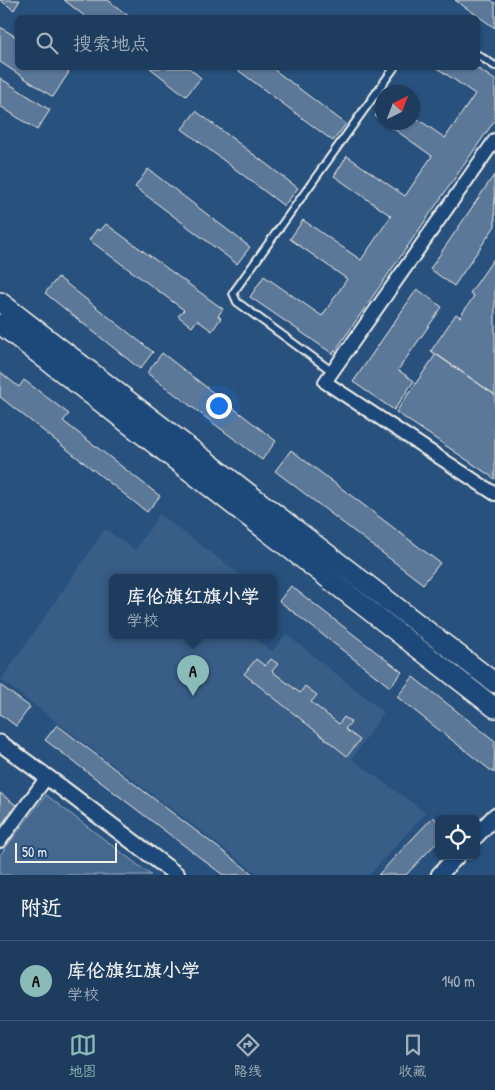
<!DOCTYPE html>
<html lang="zh">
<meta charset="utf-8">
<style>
body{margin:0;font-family:"Patrick Hand","LXGW WenKai TC",sans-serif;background:#2b4867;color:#f1f3f6}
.controls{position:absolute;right:15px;bottom:15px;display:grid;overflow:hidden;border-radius:8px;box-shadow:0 1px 4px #0004}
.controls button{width:45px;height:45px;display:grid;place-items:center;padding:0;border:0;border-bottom:1px solid #3c5673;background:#1e3d5e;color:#f1f3f6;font:25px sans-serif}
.compass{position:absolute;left:375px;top:85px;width:45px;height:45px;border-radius:50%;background:#1e3d5e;box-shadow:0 1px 4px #0004;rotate:42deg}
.scale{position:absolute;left:15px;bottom:12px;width:102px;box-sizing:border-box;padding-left:5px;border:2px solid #f4f1e8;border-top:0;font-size:14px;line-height:18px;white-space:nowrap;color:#f4f1e8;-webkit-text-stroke:4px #1f4a7a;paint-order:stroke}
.you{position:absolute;left:218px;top:405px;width:18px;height:18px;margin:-12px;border:4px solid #fff;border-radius:50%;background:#1a73e8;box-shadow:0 0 0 8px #1a73e833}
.badge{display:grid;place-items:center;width:32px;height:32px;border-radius:50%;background:#8bbbb9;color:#111;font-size:16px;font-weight:700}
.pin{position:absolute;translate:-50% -41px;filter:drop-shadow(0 1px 2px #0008)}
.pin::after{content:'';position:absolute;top:26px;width:18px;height:15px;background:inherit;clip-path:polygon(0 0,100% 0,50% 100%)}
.popup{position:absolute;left:109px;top:574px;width:168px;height:65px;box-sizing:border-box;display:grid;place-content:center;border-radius:8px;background:#1e3d5e;filter:drop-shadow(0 1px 4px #0005);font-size:16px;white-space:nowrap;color:#a1aebc}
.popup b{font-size:19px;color:#f1f3f6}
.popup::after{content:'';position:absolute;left:50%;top:100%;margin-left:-10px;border:10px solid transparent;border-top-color:#1e3d5e}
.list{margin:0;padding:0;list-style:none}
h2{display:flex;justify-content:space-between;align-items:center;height:65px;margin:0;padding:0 20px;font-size:21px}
h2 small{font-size:16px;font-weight:400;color:#a1aebc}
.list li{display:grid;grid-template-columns:32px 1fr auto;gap:15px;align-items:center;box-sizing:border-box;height:80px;padding:0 20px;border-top:1px solid #3c5673}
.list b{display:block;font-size:19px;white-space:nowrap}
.list p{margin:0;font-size:16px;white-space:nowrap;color:#a1aebc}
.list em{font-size:16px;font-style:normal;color:#a1aebc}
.icon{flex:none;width:28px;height:28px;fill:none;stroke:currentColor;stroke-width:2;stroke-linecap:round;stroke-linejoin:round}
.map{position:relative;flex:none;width:495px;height:875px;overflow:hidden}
.search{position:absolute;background:#1e3d5e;box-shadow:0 1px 4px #0004;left:15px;right:15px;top:15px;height:55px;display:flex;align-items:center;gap:12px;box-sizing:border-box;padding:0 18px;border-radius:8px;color:#a1aebc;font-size:19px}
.sheet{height:145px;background:#1e3d5e}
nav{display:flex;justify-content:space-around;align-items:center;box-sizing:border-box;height:70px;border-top:1px solid #3c5673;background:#1e3d5e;font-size:14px;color:#a1aebc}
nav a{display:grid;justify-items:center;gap:2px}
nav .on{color:#8bbbb9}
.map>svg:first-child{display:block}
.built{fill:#375d86}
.green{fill:#45688e;stroke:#9cacbb}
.building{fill:#5b7899;stroke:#f4f1e8}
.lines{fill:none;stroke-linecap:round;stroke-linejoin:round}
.service-casing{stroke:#f4f1e8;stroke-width:10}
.minor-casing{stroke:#f4f1e8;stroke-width:16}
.tertiary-casing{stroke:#f4f1e8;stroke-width:19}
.primary-casing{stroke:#f4f1e8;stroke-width:22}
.service{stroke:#1f4a7a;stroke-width:6}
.minor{stroke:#1f4a7a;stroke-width:12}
.tertiary{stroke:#1f4a7a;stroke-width:15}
.primary{stroke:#1f4a7a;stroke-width:19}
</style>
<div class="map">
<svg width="495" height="875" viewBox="0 0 495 875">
<rect width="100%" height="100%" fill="#28517e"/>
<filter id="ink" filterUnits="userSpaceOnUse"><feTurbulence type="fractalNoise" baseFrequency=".02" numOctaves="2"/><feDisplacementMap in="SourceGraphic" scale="10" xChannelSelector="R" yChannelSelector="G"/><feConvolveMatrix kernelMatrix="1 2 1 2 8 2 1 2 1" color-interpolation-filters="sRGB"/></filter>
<g filter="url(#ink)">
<!-- built -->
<path class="built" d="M159,514L244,577H113V635H249L272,651L286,634L384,712L352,759L426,813L369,875H259L1,680L105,529L135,550Z"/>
<!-- green -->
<path class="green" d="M46,795L151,875H0V855Z"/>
<!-- building -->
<path class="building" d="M0,0H20L14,10Z
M64,0H108L131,18H87Z
M455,0H491L495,3V28Z
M0,27L18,38V68H63L69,72L53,97L0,62Z
M150,68H189L201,78L186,96Z
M235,68H272L346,124L333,141Z
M437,68H477L495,80V120L333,354L250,297L264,276L322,316L347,279L290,239L303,220L361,260L391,216L334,176L347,156L405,196L432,156L384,122H412V115L445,138L475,94Z
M0,78L50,110L37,130L0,106Z
M382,105V121L375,116Z
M196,111L298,188L284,206L182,129Z
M148,169L250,247L237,264L135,187Z
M494,175L495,226L454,286L430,269Z
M106,224L223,309L218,316L221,318L212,331L197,320L192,327L178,316L184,310L89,240L97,229L100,231Z
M495,257V395L431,351L456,314L460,317L474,296L470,293Z
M58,277L153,352L140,369L45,293Z
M417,289L442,307L398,370L414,381L394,410L353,382Z
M162,353L276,441L262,460L147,373Z
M436,354L495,395V479L396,412Z
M0,372L19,387L24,380L69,414L63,421L160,496L147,512L0,397Z
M291,450L440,563L423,584L275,471Z
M291,586L402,672L390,687L279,601Z
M256,659L265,666L271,659L278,664L272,671L300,693L305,686L317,695L311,702L339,724L344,717L351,722L345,729L360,740L347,756L244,674Z
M413,677L495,741L494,773L397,697Z
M0,685L30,707L16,726L0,714Z
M57,725L254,875H223L45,740Z
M0,793L16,805L2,824L0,823Z
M433,817L439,822V840L406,875H378Z"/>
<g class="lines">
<!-- service casing -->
<g class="service-casing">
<path id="service" d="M478,55L495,66
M333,372L237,302L233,293L394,68"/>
</g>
<!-- minor casing -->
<g class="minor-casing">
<path id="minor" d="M495,140L325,382L495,494
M0,841L47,777"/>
</g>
<!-- tertiary casing -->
<g class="tertiary-casing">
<path id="tertiary" d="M0,743L62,788L177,875
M476,836L495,816
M439,875L457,856"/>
</g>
<!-- primary casing -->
<g class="primary-casing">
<path id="primary" d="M0,302L495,683
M0,324L495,708"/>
</g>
<!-- service -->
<use href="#service" class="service"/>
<!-- minor -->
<use href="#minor" class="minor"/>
<!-- tertiary -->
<use href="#tertiary" class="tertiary"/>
<!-- primary -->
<use href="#primary" class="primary"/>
</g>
</g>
</svg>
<div class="controls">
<button><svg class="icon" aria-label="locate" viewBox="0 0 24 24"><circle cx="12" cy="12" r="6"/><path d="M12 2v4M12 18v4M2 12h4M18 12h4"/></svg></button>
</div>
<svg class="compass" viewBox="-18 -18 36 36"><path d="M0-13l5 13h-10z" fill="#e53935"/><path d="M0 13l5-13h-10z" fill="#a1aebc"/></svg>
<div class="scale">50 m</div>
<div class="you"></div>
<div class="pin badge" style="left:193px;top:696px">A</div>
<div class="popup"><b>库伦旗红旗小学</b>学校</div>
<div class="search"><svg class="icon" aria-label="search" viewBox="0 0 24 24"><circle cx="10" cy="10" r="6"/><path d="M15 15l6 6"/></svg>搜索地点</div>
</div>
<section class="sheet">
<h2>附近<small></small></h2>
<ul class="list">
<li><span class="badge">A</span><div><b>库伦旗红旗小学</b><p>学校</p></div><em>140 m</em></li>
</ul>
</section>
<nav>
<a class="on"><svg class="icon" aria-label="map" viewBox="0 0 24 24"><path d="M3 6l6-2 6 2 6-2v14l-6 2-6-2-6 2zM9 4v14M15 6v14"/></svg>地图</a>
<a><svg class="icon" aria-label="directions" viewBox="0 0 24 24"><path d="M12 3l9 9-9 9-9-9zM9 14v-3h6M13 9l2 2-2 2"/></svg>路线</a>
<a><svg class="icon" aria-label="saved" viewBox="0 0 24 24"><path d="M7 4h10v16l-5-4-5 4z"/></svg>收藏</a>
</nav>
